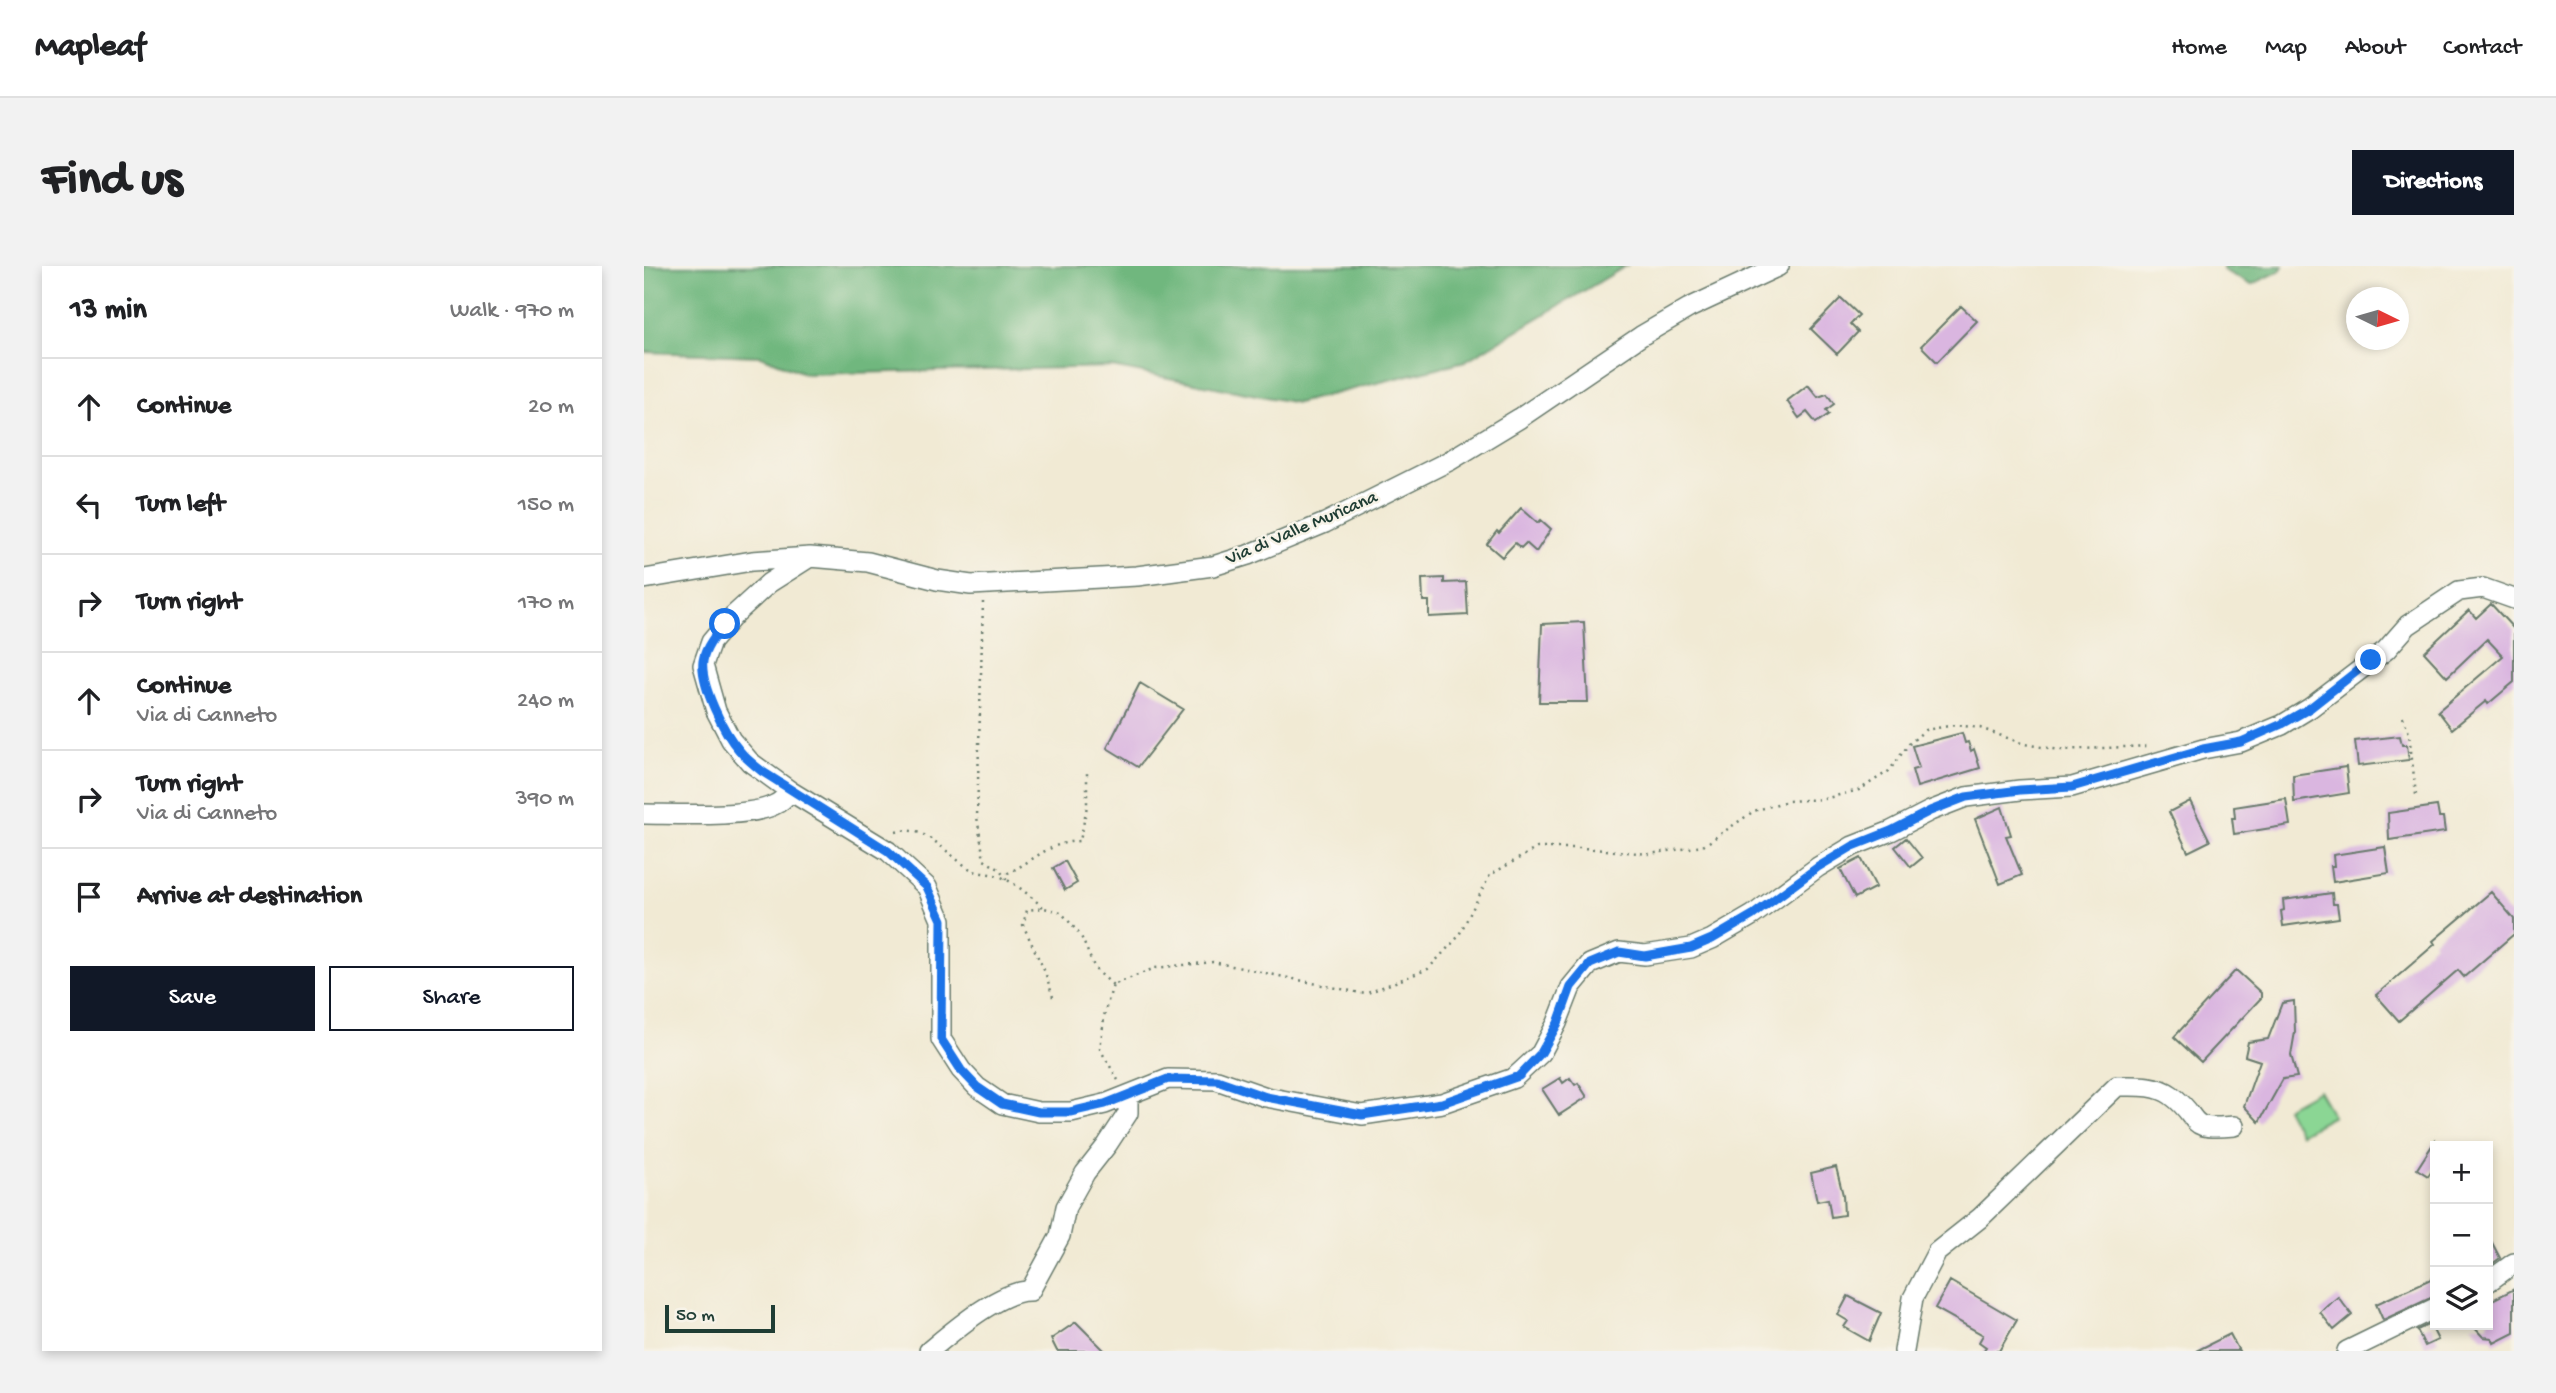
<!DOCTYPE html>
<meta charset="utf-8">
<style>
body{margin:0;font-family:"Gochi Hand",sans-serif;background:#f2f2f2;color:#202124}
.controls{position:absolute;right:21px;bottom:21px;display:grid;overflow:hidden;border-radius:0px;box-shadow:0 4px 10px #0003}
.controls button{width:63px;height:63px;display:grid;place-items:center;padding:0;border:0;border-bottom:2px solid #e0e0e0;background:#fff;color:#202124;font:35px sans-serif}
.compass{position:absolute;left:1702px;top:21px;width:63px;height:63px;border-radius:50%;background:#fff;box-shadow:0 4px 10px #0003;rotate:95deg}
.scale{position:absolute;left:21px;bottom:18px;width:110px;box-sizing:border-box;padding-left:7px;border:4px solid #1f3d34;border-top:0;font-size:19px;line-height:24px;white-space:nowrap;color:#1f3d34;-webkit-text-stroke:5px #f7f3e8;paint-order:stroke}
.stop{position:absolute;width:21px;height:21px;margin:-16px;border:5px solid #1a73e8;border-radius:50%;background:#fff}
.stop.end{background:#1a73e8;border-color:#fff;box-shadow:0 2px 7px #0008}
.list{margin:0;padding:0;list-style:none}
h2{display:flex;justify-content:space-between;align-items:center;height:91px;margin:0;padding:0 28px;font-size:30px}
h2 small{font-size:23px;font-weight:400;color:#757577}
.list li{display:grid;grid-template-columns:46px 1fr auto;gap:21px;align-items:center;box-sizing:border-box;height:98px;padding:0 28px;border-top:2px solid #e0e0e0}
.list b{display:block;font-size:26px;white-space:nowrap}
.list p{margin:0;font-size:23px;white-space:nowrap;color:#757577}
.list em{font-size:23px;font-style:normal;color:#757577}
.actions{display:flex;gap:14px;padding:21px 28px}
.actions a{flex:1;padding:16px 0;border:2px solid #111827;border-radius:0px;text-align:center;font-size:24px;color:#111827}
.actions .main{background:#111827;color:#fff}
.icon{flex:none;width:38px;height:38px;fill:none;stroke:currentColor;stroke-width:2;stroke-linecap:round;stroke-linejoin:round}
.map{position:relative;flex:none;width:1870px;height:1085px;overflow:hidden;border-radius:0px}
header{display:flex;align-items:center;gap:42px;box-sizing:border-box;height:98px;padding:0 35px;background:#fff;border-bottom:2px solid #e0e0e0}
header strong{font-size:33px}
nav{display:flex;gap:38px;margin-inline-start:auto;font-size:24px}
.intro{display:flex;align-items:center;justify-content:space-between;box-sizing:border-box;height:168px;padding:0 42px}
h1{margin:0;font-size:49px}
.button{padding:18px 32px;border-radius:0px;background:#111827;color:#fff;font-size:24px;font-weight:700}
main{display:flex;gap:42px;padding:0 42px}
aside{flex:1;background:#fff;border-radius:0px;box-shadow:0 4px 10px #0003}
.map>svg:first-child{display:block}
.green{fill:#8bd694;stroke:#558a64;stroke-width:2}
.forest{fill:#70b77e;stroke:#487a59;stroke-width:2}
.building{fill:#dab6e0}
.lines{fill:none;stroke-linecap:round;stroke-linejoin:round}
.minor-casing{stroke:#687a6c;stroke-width:22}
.path{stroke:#687a6c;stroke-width:2.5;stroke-dasharray:2 5;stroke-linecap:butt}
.minor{stroke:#fff;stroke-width:19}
.route{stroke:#1a73e8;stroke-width:9}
.labels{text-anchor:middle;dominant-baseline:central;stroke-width:5;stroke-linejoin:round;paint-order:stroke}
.street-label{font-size:19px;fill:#1f3d34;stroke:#f7f3e8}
</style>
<header>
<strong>Mapleaf</strong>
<nav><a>Home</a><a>Map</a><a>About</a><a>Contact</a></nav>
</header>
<div class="intro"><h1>Find us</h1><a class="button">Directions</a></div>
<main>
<aside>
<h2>13 min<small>Walk · 970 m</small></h2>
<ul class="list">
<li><svg class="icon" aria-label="ahead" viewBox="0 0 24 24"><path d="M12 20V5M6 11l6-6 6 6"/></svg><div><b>Continue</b></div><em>20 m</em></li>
<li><svg class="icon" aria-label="left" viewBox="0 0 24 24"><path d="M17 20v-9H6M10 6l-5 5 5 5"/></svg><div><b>Turn left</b></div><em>150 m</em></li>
<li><svg class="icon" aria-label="right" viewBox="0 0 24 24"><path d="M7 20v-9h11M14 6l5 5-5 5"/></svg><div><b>Turn right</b></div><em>170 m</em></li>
<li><svg class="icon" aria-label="ahead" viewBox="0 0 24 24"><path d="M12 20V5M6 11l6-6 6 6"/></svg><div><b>Continue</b><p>Via di Canneto</p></div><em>240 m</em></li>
<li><svg class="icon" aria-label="right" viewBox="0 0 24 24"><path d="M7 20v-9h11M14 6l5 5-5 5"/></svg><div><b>Turn right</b><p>Via di Canneto</p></div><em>390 m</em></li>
<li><svg class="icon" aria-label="arrive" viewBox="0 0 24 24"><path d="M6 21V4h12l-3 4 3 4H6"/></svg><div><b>Arrive at destination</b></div></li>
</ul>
<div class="actions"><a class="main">Save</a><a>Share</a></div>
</aside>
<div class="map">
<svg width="1870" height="1085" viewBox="0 0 1870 1085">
<rect width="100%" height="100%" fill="#f7f3e8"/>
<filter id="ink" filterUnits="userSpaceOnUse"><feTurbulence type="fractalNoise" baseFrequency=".0143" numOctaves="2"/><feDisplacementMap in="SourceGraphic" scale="14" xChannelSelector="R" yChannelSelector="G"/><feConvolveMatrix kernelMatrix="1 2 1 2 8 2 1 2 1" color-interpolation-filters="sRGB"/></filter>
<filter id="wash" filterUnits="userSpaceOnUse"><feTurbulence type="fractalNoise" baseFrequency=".00686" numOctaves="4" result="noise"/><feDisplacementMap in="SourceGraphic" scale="28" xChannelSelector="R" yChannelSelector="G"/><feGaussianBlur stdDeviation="1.57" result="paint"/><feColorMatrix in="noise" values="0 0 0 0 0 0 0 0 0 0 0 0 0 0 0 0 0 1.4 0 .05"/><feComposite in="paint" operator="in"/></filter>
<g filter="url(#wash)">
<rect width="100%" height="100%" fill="#f1ead4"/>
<!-- green -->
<path class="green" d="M1674,824L1689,850L1656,868L1642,842Z"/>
<!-- forest -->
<path class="forest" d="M0,0H982L821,95L653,137L468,101L162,108L117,90L0,86Z
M1579,0H1639L1636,5L1607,19L1579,4Z"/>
<g id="blocks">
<!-- building -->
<path class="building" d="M1197,32L1215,49L1206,58L1214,66L1193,88L1167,63Z
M1317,40L1333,55L1293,96L1277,80Z
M1164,119L1174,131L1183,128L1190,138L1182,144L1185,148L1172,157L1163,146L1155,152L1143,135Z
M877,242L894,257L897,254L907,263L892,286L882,277L877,282L871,277L858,291L843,278L853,265L855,267Z
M800,312V317L822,316L824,349L785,351V335H779L778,313Z
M1847,338L1870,363V416L1844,438L1842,435L1808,463L1794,445L1859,390L1843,373L1803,411L1780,386L1825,344L1832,352Z
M940,356L944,436H895L898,358Z
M496,417L539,443L494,501L463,482Z
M1318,467L1321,477L1324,476L1327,485L1330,483L1336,502L1273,521L1268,504L1275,502L1268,480Z
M1756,470L1758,479H1763L1765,494L1714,500L1711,475Z
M1702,501L1705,527L1650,536L1649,509Z
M1642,533L1646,559L1590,568L1588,552H1591L1590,541Z
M1546,535L1566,575L1544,586L1525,546Z
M1793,540L1795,551H1799L1801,566L1745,574L1744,547Z
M1358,541L1367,569L1362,570L1378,609L1356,618L1331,553Z
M1262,572L1278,592L1267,601L1251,581Z
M1741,581L1745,607L1689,616L1687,600H1690L1689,589Z
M1217,592L1232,621L1211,632L1196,603Z
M421,595L433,617L421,624L409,602Z
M1847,626L1870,653V668L1820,711L1814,704L1755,755L1732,729L1791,678L1789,675Z
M1688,627L1689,638H1693L1695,652L1639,660L1637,645L1640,644L1639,634Z
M1592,704L1617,727V732L1557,796L1530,771Z
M1650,735L1651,766L1647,789L1653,811L1639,813L1615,856L1600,840L1616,795L1601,790L1604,776L1624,773L1638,737Z
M916,812L919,817L926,812L931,819L934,817L943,831L915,849L898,823Z
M1791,875V899L1784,910L1773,903Z
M1192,901L1199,929L1200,949L1187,951L1184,933L1173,935L1167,907Z
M1844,969L1856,992L1844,1001Z
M1791,1011V1030L1739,1054L1732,1038Z
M1306,1015L1373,1054L1355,1085H1339L1342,1081L1335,1076L1339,1069L1291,1042Z
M1870,1023V1067L1850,1077L1848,1072L1839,1071L1828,1059H1844V1036Z
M1204,1030L1237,1047L1225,1075L1200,1061L1204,1055L1194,1049Z
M1694,1031L1708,1049L1690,1064L1676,1046Z
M432,1056L461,1085H413L407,1073Z
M1786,1058L1794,1074L1781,1080L1773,1064Z
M1586,1068L1595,1085H1552Z"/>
</g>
</g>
<g filter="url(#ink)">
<use href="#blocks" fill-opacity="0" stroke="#687a6c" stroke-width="2"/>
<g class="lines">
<!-- minor casing -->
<g class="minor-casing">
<path id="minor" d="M166,291L125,317L90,349L67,376L59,399L72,445L87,474L106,496L146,525L244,585L283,621L297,654V773L317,804L333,821L358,838L395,846H427L461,838L524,813L573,814L622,831L718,849L798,837L870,812L897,787L913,757L927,721L946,698L975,686L1001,689L1047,682L1068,673L1109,649L1174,601L1209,580L1247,565L1286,545L1322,531L1376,524L1428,521L1559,483L1597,476L1638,459L1666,442L1742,384L1764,359L1815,325L1839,322L1870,333
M0,313L108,295L166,291L224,296L293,314L327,319L493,310L569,300L604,289L681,257L805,195L876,152L997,70L1045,42L1135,0
M0,548C31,548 104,552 130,539C137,536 142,531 146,525
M1844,1016L1870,997
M285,1085C308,1066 356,1024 386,1025L416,970L422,941L441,907L463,879L484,847V829
M1260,1085L1269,1032L1293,986L1336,952L1473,820C1491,820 1512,818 1527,829C1560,853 1539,865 1590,860
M1703,1085L1791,1042"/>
</g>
<!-- path -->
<path class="path" d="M339,336L333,551L340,594L355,603L362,613L364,607C391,594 405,576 436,575L443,540V505
M1759,451L1765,467L1772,529
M252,566C282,557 303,590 328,604C336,608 346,607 355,610C372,617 386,630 400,642
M409,731L401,706L379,659L383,644L400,642L417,646L437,670L451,703L469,719
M474,814L456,783L461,745L469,719L511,702L569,696L721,728L784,703L814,671L846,609L893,582H939L1005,588L1059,580L1110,545L1143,535L1180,533L1215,524L1245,505L1265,478L1281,464L1311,459L1336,462L1380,478L1416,484L1504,480"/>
<!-- minor -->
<use href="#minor" class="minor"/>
</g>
</g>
<g class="lines" filter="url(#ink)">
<!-- route -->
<path class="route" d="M81,358C72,368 61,381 59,395C56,419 80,467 95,484C102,493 110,499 119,506L244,585L283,621L298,654L297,773L317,804L333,821L358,838L395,846H426L461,838L524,813L573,814L622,831L718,849L798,837L875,810L897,787L914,757L927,721L946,698L975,686L1001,690L1047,682L1068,673L1109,649L1174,601L1209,580L1247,565L1286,545L1322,531L1376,524L1428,521L1559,483L1597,476L1638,458L1666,442L1727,394"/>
</g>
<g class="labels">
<!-- street labels -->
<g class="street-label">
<text transform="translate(658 263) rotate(-23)">Via di Valle Muricana</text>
</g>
</g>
</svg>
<div class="controls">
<button>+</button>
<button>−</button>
<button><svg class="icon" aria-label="layers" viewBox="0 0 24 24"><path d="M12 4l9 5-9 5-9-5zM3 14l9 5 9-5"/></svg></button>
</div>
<svg class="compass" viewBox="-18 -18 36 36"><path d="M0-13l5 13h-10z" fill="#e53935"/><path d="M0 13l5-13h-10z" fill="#757577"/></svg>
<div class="scale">50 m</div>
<div class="stop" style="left:81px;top:358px"></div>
<div class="stop end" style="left:1727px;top:394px"></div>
</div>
</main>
